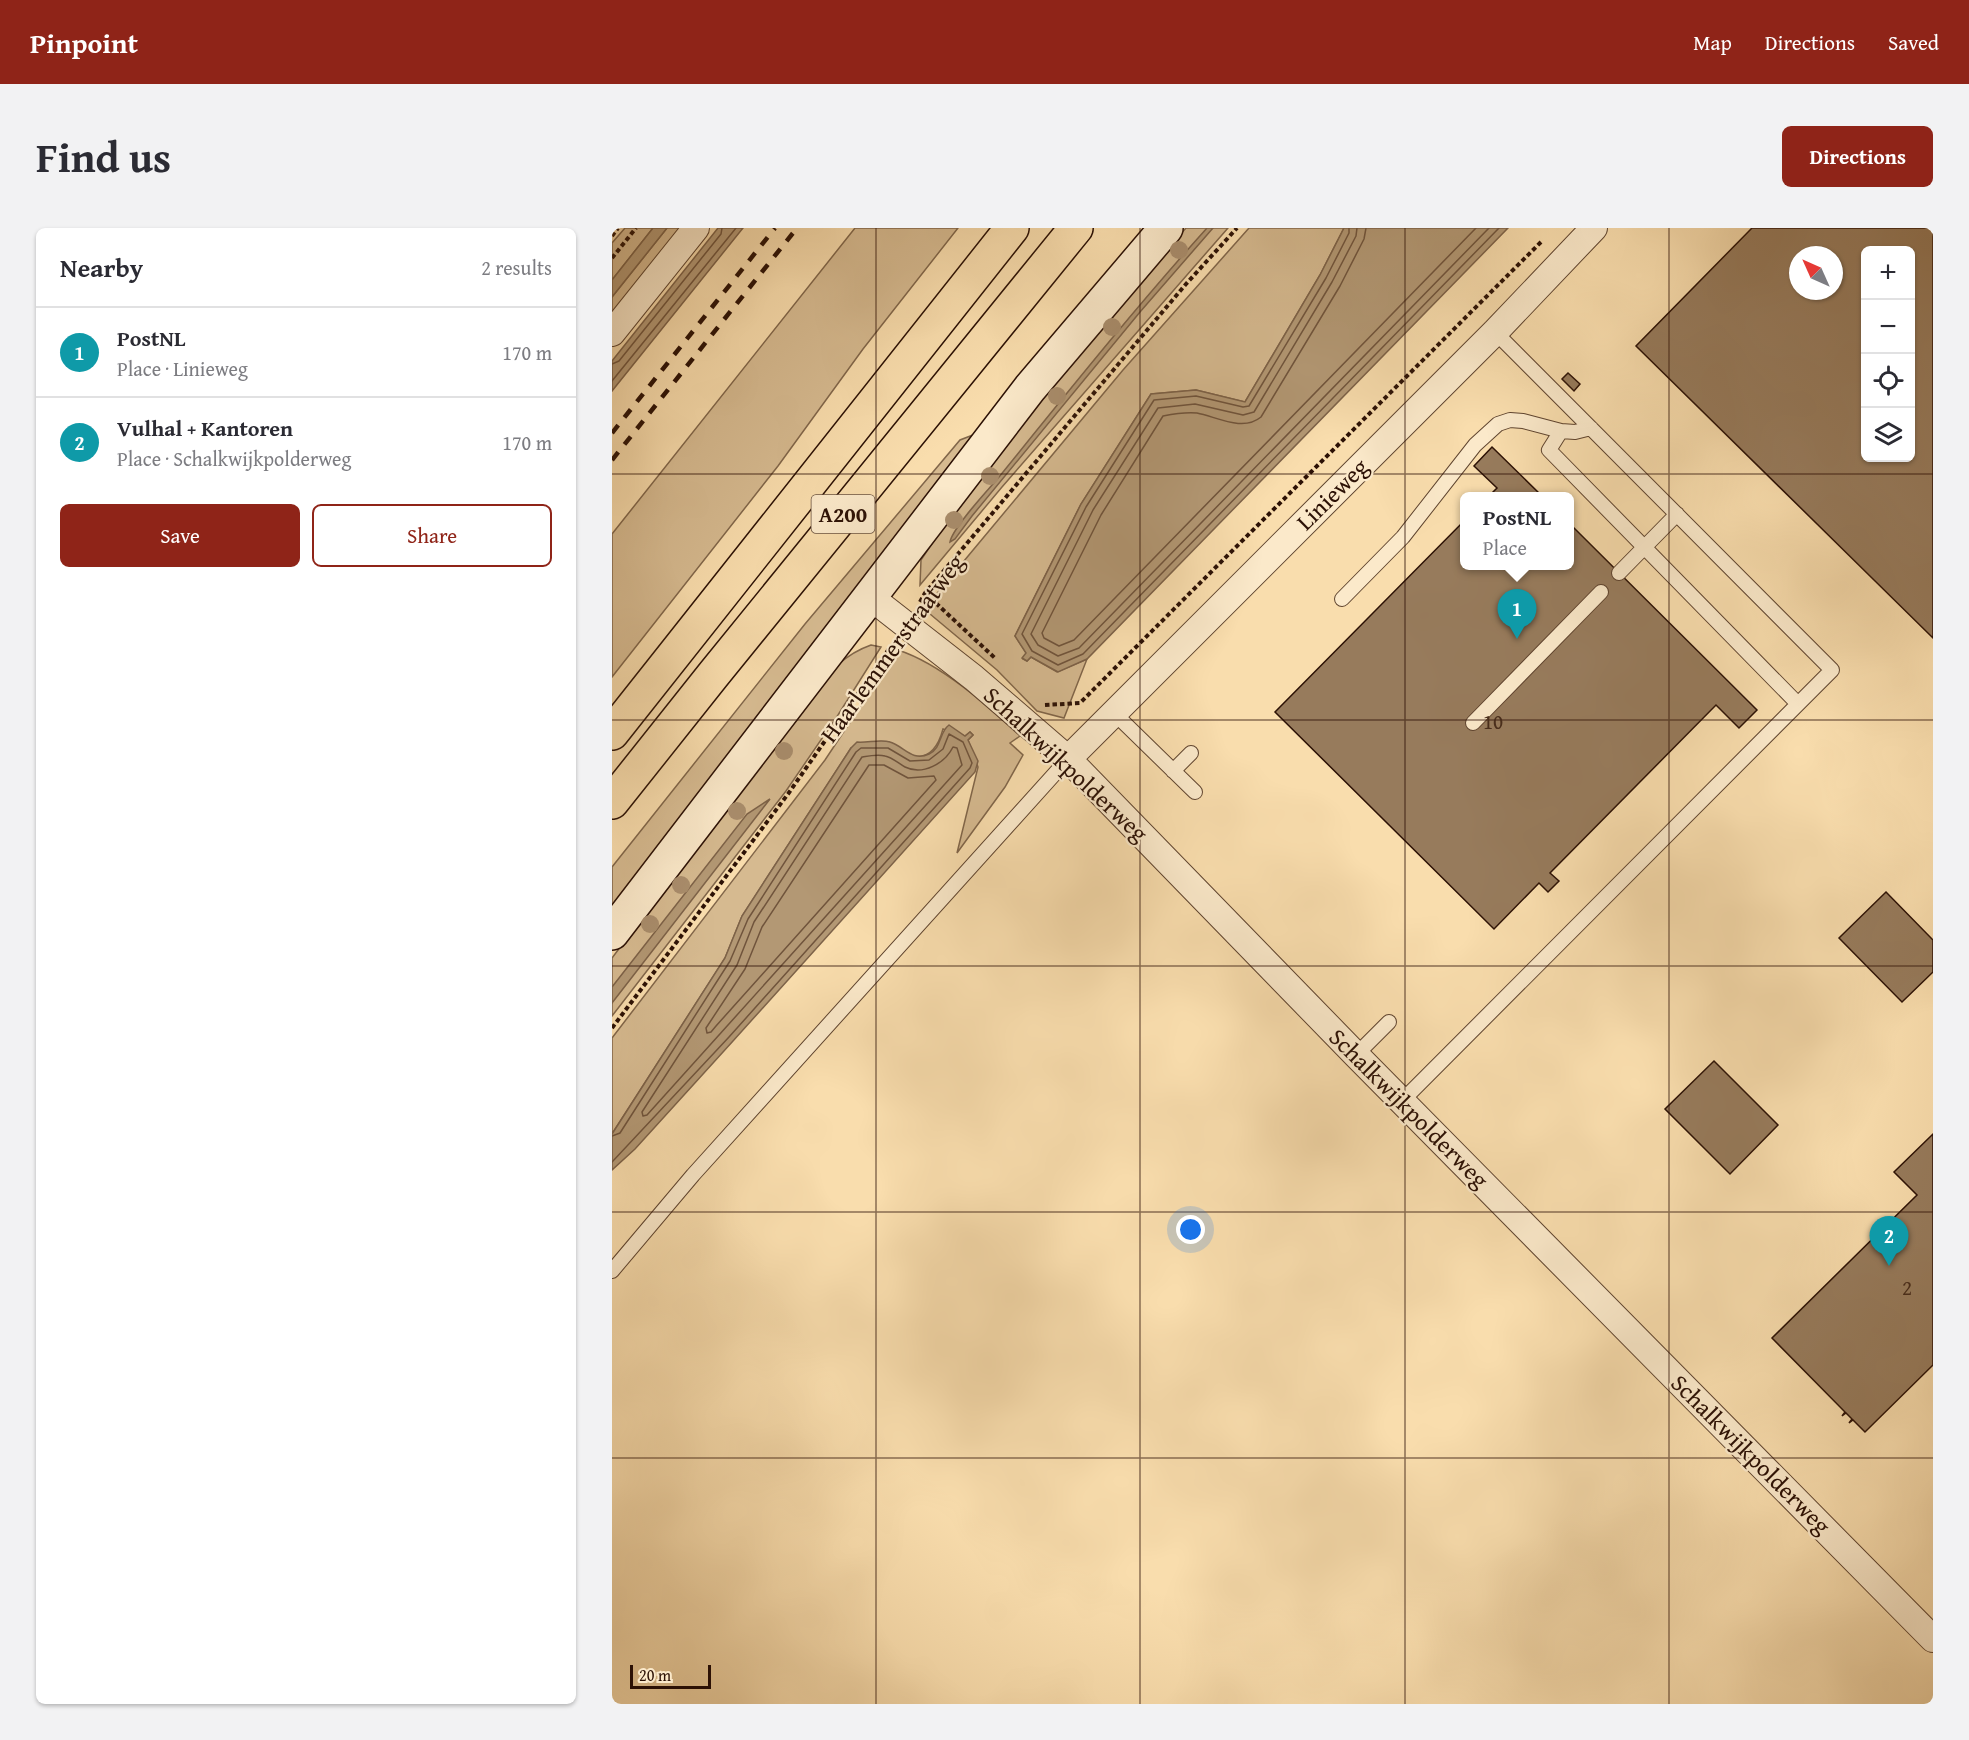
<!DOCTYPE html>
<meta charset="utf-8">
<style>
body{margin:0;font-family:"Gentium Book Plus",serif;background:#f2f2f3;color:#2b2b33}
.controls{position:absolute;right:18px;top:18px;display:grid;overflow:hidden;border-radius:9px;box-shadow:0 2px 4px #0004}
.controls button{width:54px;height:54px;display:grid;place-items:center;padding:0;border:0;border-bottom:2px solid #e1e1e2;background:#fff;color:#2b2b33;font:30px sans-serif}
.compass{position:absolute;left:1177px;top:18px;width:54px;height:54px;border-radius:50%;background:#fff;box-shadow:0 2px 4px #0004;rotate:315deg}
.scale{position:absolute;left:18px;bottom:15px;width:81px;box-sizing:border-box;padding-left:6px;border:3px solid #2c1105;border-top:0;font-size:16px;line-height:21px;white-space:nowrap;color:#2c1105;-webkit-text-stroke:4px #fbe9ca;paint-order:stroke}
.you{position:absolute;left:579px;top:1002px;width:21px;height:21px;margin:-15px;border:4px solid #fff;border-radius:50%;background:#1a73e8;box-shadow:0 0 0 9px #1a73e833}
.badge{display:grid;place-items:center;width:39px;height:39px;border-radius:50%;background:#8f2418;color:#fff;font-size:20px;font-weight:700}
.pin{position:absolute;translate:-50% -50px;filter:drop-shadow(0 2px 3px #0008)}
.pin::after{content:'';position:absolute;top:32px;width:21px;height:18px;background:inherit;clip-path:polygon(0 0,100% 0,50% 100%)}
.popup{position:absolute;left:848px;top:264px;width:114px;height:78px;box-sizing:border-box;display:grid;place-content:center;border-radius:9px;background:#fff;filter:drop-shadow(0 2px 4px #0005);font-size:20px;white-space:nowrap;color:#7c7c81}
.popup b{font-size:22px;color:#2b2b33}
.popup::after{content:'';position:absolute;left:50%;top:100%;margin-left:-12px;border:12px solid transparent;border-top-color:#fff}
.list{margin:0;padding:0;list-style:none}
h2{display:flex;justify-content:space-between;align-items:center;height:78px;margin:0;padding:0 24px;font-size:26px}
h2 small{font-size:20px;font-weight:400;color:#7c7c81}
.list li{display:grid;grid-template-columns:39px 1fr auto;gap:18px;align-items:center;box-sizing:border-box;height:90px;padding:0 24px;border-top:2px solid #e1e1e2}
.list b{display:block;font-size:22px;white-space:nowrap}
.list p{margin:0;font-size:20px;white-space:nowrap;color:#7c7c81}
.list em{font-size:20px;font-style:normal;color:#7c7c81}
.actions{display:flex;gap:12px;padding:18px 24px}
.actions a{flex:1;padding:14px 0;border:2px solid #8f2418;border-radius:9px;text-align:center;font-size:21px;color:#8f2418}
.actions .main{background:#8f2418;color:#fff}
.icon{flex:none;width:33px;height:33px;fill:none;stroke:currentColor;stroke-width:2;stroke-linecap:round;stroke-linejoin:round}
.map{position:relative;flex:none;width:1321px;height:1476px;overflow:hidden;border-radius:9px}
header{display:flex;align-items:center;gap:36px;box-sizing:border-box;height:84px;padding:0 30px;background:#8f2418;color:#fff}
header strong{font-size:28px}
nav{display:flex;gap:33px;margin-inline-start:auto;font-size:21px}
.intro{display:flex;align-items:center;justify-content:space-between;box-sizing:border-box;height:144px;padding:0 36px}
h1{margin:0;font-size:42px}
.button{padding:15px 27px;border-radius:9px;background:#8f2418;color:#fff;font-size:21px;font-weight:700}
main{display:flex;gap:36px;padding:0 36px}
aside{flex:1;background:#fff;border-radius:9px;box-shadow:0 2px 4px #0004}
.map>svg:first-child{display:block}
.green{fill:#d6ba90;stroke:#81664a;stroke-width:1.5}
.water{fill:#b39874;stroke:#7d6248;stroke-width:1.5}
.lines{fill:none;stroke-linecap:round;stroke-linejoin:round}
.shore{stroke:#70543c;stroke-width:1.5}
.building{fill:#977b5c;stroke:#2c1105;stroke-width:1.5;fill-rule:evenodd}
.service-casing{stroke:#5f442f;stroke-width:16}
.minor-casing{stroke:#5f442f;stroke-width:28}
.secondary-casing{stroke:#2c1105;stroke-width:36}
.motorway-casing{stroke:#2c1105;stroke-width:36}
.path{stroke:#2c1105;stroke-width:4;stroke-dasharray:4.5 3;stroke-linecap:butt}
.service{stroke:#fbe9ca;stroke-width:14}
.minor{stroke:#fbe9ca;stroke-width:26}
.secondary{stroke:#fbe9ca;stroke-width:33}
.motorway{stroke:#f9ddad;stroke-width:33}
.rail{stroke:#2c1105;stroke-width:4.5;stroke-dasharray:10 10;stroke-linecap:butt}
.tree{fill:#a98d6c}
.grid{fill:none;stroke:#2c1105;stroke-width:1.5;stroke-opacity:0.55}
.labels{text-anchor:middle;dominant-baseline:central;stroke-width:4.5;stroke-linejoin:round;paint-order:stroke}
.number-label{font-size:21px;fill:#472c1b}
.shield{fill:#fbe9ca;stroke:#6a5240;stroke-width:1.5}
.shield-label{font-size:22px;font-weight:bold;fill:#2c1105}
.street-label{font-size:24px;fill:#2c1105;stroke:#fbe9ca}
</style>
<header>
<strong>Pinpoint</strong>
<nav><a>Map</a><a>Directions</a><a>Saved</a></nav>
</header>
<div class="intro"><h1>Find us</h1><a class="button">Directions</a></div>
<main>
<aside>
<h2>Nearby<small>2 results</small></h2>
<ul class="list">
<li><span class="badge" style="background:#0f9aa8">1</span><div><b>PostNL</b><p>Place · Linieweg</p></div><em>170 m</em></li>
<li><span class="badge" style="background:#0f9aa8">2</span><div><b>Vulhal + Kantoren</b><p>Place · Schalkwijkpolderweg</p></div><em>170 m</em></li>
</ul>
<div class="actions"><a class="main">Save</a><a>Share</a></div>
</aside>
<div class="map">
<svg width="1321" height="1476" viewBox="0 0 1321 1476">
<rect width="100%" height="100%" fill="#f9ddad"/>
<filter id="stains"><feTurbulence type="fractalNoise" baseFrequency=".00333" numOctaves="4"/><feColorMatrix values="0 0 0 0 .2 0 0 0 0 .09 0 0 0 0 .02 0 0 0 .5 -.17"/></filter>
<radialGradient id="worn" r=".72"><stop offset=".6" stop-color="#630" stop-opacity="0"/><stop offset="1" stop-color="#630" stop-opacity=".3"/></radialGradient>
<!-- green -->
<path class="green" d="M13,0H41L0,52V15Z
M55,0H72L0,88V69Z
M243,0H346L251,121L166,238L0,449V306Z
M574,0H616L390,259L308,357L309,332L354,265L526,54Z
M637,0H732L708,47L633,174L584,162L539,166L469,276L403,408L415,426L411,431L415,433L419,429L445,444L475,431L452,490L425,483L385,442L312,381L511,142Z
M361,207L0,679V639L193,396L348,212Z
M259,417L269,419L226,487L174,563L0,788V730L194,473C215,448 228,428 259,417Z
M286,422C329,436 375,477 408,508L398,515L411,527L393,559L345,625L366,539L356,512L361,507L358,504L353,508L331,501C327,516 319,532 300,528C291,526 285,515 276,514C263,512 251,516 239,520L130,688L113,730L0,906V810L213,532Z"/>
<!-- water -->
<path class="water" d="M41,0H55L0,69V52Z
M106,0H131L0,163V133Z
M595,0H601L528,84L360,288L343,311L338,314C340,300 377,261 387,249C455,165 523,80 595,0Z
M732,0H896L475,431L446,444L419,429L415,433L410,430L414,425L403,408L469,276L539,166L584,162L633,174L708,47Z
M337,497L353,508L358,504L361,507L356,512L366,533L363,544L121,813L23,921L0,942V906L113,730L130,688L239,520L245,514C255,515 269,511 278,514C292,518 300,534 317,526C330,520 327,504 337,497Z
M158,571L0,775V759L135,586Z"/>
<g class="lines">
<!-- shore -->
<path class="shore" d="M737,0V5L714,50L637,178L631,179L584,168L542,172L474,279L410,406L420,423L446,437L471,426L887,0
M745,0L744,8L720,54L642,184L631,187L583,176L546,180L481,282L419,406L426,417L446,428L467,420L877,0
M754,0L752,11L728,58L649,189C631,204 605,189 585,185C575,184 561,186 551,188L489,287L430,405L432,410L447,418L462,412L864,0
M0,136L7,133L109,6L110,0
M0,153L124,0
M341,519L345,520L350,537L35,887L31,888L30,884L125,737L142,694L250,529C256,528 266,526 273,528C280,529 287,536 293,539C311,548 333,535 341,519Z
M257,537H272L296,550L322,548L324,552L104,798L99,804L95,805L94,800L133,741L150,699Z
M0,908L8,905L118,733L136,691L244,524L249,520H276L298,533L317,532L331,521L337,506L351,514L360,535L358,540L117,809L0,934"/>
</g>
<!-- building -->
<path class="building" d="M1140,0H1321V410L1024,118ZM1254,22H1298V230H1254ZM1186,27H1222V63H1186Z
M956,145L968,156L962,163L950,151Z
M880,219L930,268H877L885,260L862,238Z
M852,293V338H958V296L1145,482L1127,500L1104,477L938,645L947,653L936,664L927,655L882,701L663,484Z
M1274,664L1321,712V744L1290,774L1227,710Z
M1102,833L1166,897L1118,946L1053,881Z
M1321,906V1137L1253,1204L1241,1192L1237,1195L1240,1191L1234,1185L1230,1188L1233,1184L1160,1110L1305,967L1282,944Z"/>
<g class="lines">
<!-- service casing -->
<g class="service-casing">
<path id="service" d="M949,203L937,222L1186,476
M1007,345L1065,286
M730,371L791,309L863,217L886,196L898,192L911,193L949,203L963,204L979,200
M501,484L583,564
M861,495L989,364
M561,543L579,525
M744,827L777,794
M790,873L1220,442L883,104
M0,1043L81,947L456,531"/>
</g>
<!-- minor casing -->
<g class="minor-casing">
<path id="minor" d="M0,105L84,0
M257,368L362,450L456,531L744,827L1321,1411
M456,531L883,104L982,0"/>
</g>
<!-- secondary casing -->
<g class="secondary-casing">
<path id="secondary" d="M0,705L418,160L554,0"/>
</g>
<!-- motorway casing -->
<g class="motorway-casing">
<path id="motorway" d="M0,505L400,0
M0,574L101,447L464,0"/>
</g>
<!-- path -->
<path class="path" d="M0,8L6,0
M0,30L24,0
M313,365L384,431
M308,374L313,365L574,56L625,0
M433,477L468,475L930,13
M0,800L176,566L279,418"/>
<!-- service -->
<use href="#service" class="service"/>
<!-- minor -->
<use href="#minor" class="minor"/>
<!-- secondary -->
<use href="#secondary" class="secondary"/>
<!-- motorway -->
<use href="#motorway" class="motorway"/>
<!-- rail -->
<path class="rail" d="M0,205L163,0
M0,232L185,0"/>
</g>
<!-- trees -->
<g class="tree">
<circle cx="567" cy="22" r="9"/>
<circle cx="500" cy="99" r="9"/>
<circle cx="445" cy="168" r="9"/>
<circle cx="378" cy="248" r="9"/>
<circle cx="342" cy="292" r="9"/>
<circle cx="172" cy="523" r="9"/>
<circle cx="125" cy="583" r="9"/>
<circle cx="69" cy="657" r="9"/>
<circle cx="38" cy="696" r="9"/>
</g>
<!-- grid -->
<path class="grid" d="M264,0V1476M528,0V1476M793,0V1476M1057,0V1476M0,246H1321M0,492H1321M0,738H1321M0,984H1321M0,1230H1321"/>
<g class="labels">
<!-- number labels -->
<g class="number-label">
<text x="881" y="493">10</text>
<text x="1295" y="1059">2</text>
</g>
<!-- shield labels -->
<rect class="shield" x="199.5" y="267" width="63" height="38" rx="4.5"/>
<g class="shield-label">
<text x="231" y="286">A200</text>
</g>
<!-- street labels -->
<g class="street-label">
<text transform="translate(720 266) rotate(-45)">Linieweg</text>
<text transform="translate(280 420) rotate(-54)">Haarlemmerstraatweg</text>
<text transform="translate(454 536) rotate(43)">Schalkwijkpolderweg</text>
<text transform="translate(797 880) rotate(45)">Schalkwijkpolderweg</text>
<text transform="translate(1139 1226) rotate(45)">Schalkwijkpolderweg</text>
</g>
</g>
<rect width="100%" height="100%" filter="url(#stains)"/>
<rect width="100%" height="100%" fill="url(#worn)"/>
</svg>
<div class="controls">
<button>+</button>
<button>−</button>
<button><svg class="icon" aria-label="locate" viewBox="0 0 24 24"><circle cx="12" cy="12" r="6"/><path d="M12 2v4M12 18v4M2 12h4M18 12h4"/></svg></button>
<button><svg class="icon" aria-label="layers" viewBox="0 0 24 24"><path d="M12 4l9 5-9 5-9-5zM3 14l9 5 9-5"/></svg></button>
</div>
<svg class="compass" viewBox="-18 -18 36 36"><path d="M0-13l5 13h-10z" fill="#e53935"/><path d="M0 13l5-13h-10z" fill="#7c7c81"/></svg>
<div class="scale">20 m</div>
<div class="you"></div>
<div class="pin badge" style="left:905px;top:411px;background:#0f9aa8">1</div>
<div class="popup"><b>PostNL</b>Place</div>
<div class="pin badge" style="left:1277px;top:1038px;background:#0f9aa8">2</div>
</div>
</main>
